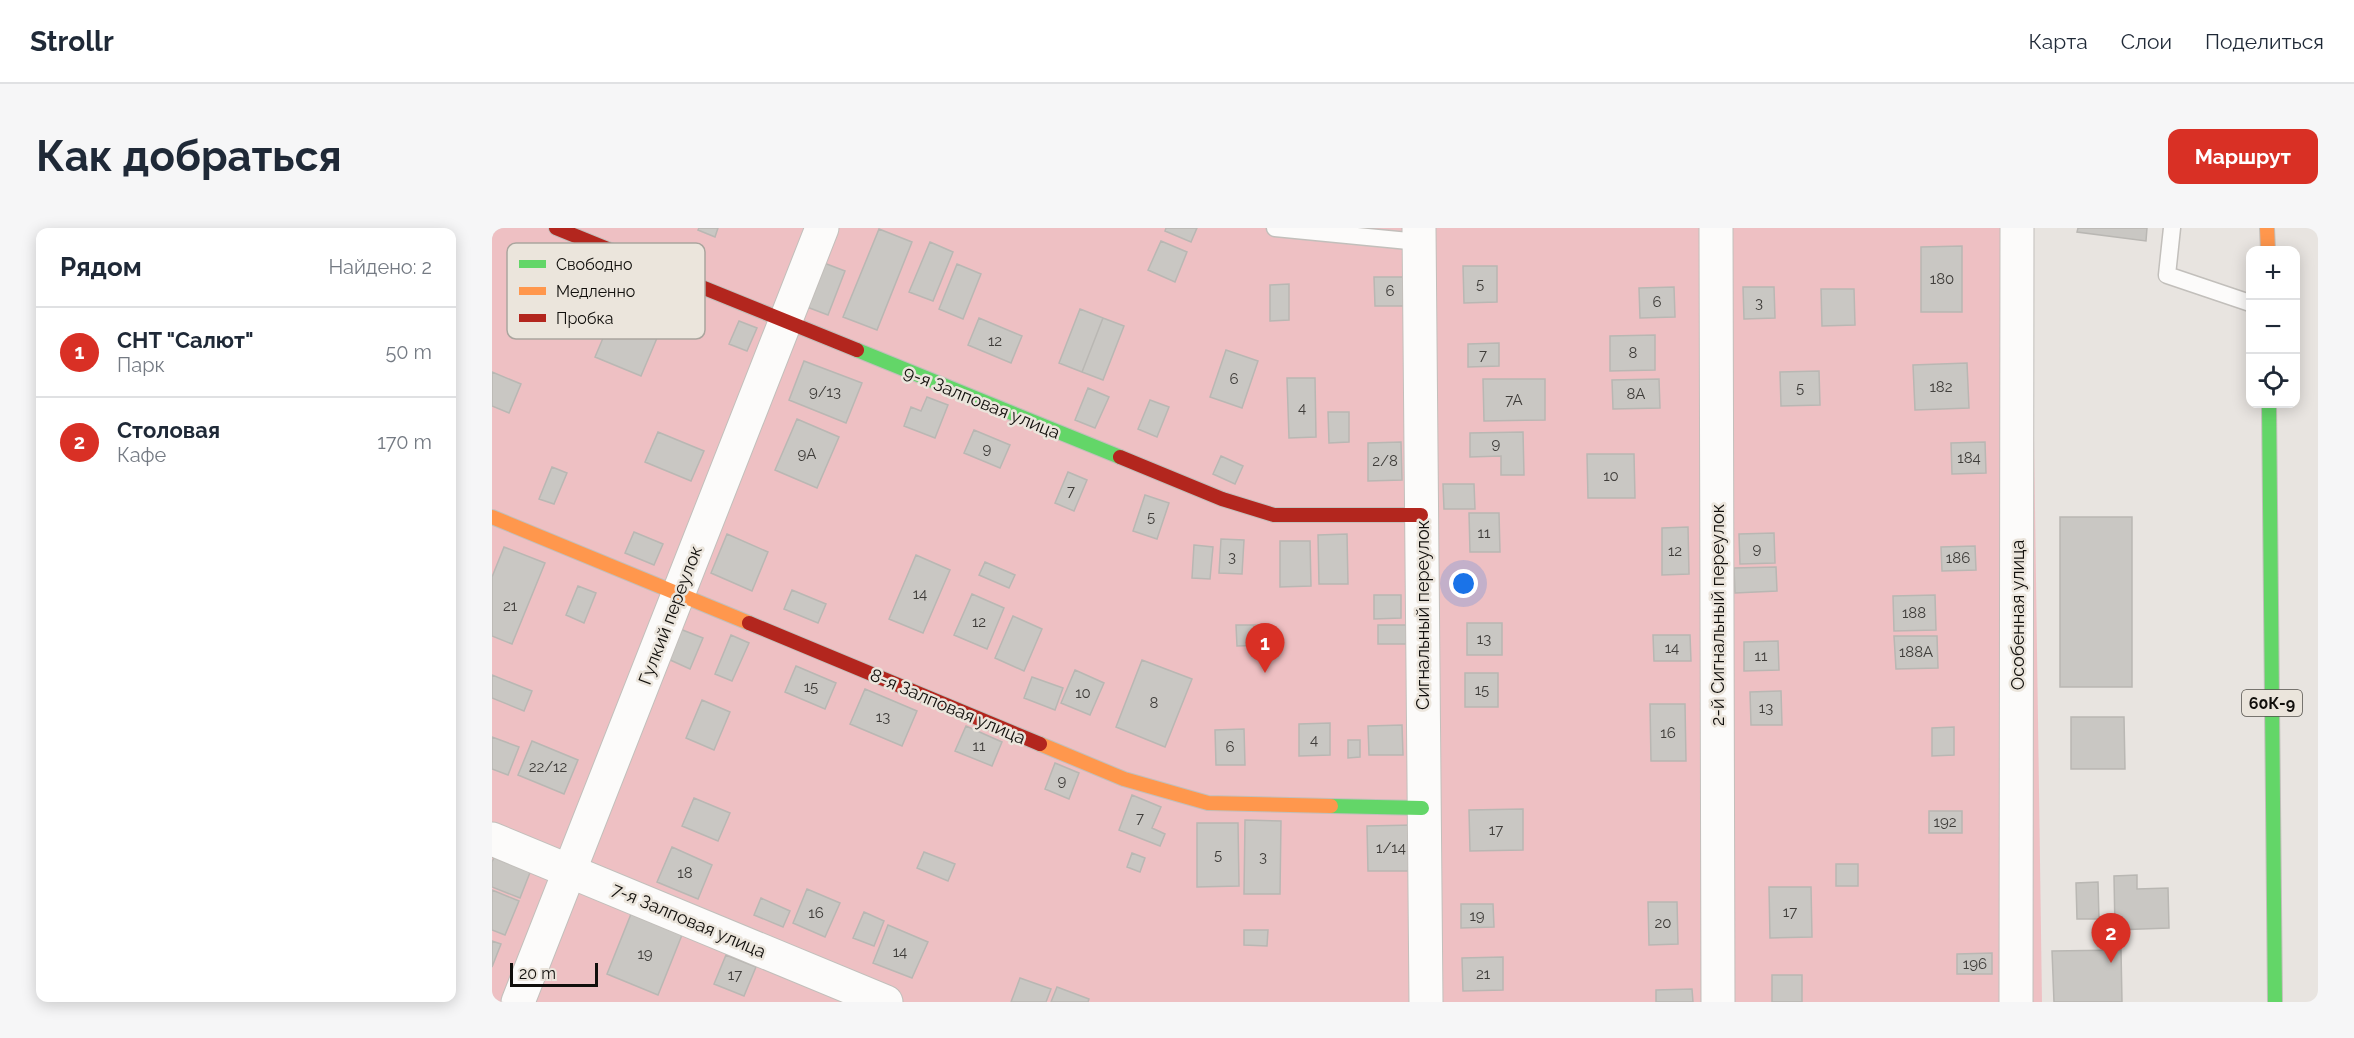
<!DOCTYPE html>
<html lang="ru">
<meta charset="utf-8">
<style>
body{margin:0;font-family:Raleway,sans-serif;background:#f6f6f7;color:#1f2937}
.controls{position:absolute;right:18px;top:18px;display:grid;overflow:hidden;border-radius:12px;box-shadow:0 3px 15px #0003}
.controls button{width:54px;height:54px;display:grid;place-items:center;padding:0;border:0;border-bottom:2px solid #e0e1e3;background:#fff;color:#1f2937;font:30px sans-serif}
.scale{position:absolute;left:18px;bottom:15px;width:88px;box-sizing:border-box;padding-left:6px;border:3px solid #110f0c;border-top:0;font-size:16px;line-height:21px;white-space:nowrap;color:#110f0c;-webkit-text-stroke:4px #ebe5dc;paint-order:stroke}
.you{position:absolute;left:972px;top:356px;width:21px;height:21px;margin:-15px;border:4px solid #fff;border-radius:50%;background:#1a73e8;box-shadow:0 0 0 9px #1a73e833}
.badge{display:grid;place-items:center;width:39px;height:39px;border-radius:50%;background:#d93025;color:#fff;font-size:20px;font-weight:700}
.pin{position:absolute;translate:-50% -50px;filter:drop-shadow(0 2px 3px #0008)}
.pin::after{content:'';position:absolute;top:32px;width:21px;height:18px;background:inherit;clip-path:polygon(0 0,100% 0,50% 100%)}
.list{margin:0;padding:0;list-style:none}
h2{display:flex;justify-content:space-between;align-items:center;height:78px;margin:0;padding:0 24px;font-size:26px}
h2 small{font-size:20px;font-weight:400;color:#747a83}
.list li{display:grid;grid-template-columns:39px 1fr auto;gap:18px;align-items:center;box-sizing:border-box;height:90px;padding:0 24px;border-top:2px solid #e0e1e3}
.list b{display:block;font-size:22px;white-space:nowrap}
.list p{margin:0;font-size:20px;white-space:nowrap;color:#747a83}
.list em{font-size:20px;font-style:normal;color:#747a83}
.icon{flex:none;width:33px;height:33px;fill:none;stroke:currentColor;stroke-width:2;stroke-linecap:round;stroke-linejoin:round}
.map{position:relative;flex:none;width:1826px;height:774px;overflow:hidden;border-radius:12px}
header{display:flex;align-items:center;gap:36px;box-sizing:border-box;height:84px;padding:0 30px;background:#fff;border-bottom:2px solid #e0e1e3}
header strong{font-size:28px}
nav{display:flex;gap:33px;margin-inline-start:auto;font-size:21px}
.intro{display:flex;align-items:center;justify-content:space-between;box-sizing:border-box;height:144px;padding:0 36px}
h1{margin:0;font-size:42px}
.button{padding:15px 27px;border-radius:12px;background:#d93025;color:#fff;font-size:21px;font-weight:700}
main{display:flex;gap:36px;padding:0 36px}
aside{flex:1;background:#fff;border-radius:12px;box-shadow:0 3px 15px #0003}
.map>svg:first-child{display:block}
.green{fill:#eec0c3}
.building{fill:#c9c7c3;stroke:#b9b7b3;stroke-width:1.5}
.lines{fill:none;stroke-linecap:round;stroke-linejoin:round}
.lane-casing{stroke:#c2bfbb;stroke-width:19}
.street-casing{stroke:#c2bfbb;stroke-width:35}
.fast-casing{stroke:#c2bfbb;stroke-width:16}
.slow-casing{stroke:#c2bfbb;stroke-width:16}
.jam-casing{stroke:#c2bfbb;stroke-width:16}
.lane{stroke:#fcfbfa;stroke-width:16}
.street{stroke:#fcfbfa;stroke-width:33}
.fast{stroke:#63d668;stroke-width:14}
.slow{stroke:#ff974d;stroke-width:14}
.jam{stroke:#b3261e;stroke-width:14}
.labels{text-anchor:middle;dominant-baseline:central;stroke-width:5;stroke-linejoin:round;paint-order:stroke}
.number-label{font-size:15px;fill:#3f3d3a}
.shield{fill:#ebe5dc;stroke:#524f4a;stroke-width:1.5}
.shield-label{font-size:16px;font-weight:bold;fill:#110f0c}
.street-label{font-size:18px;fill:#110f0c;stroke:#ebe5dc}
.key{fill:#ebe5dc;stroke:#aaa59e;stroke-width:1.5}
.key-label{font-size:16px;fill:#110f0c}
</style>
<header>
<strong>Strollr</strong>
<nav><a>Карта</a><a>Слои</a><a>Поделиться</a></nav>
</header>
<div class="intro"><h1>Как добраться</h1><a class="button">Маршрут</a></div>
<main>
<aside>
<h2>Рядом<small>Найдено: 2</small></h2>
<ul class="list">
<li><span class="badge">1</span><div><b>СНТ &quot;Салют&quot;</b><p>Парк</p></div><em>50 m</em></li>
<li><span class="badge">2</span><div><b>Столовая</b><p>Кафе</p></div><em>170 m</em></li>
</ul>
</aside>
<div class="map">
<svg width="1826" height="774" viewBox="0 0 1826 774">
<rect width="100%" height="100%" fill="#e8e4e0"/>
<!-- green -->
<path class="green" d="M0,0H1539L1550,774H0Z"/>
<!-- building -->
<path class="building" d="M207,0H226L223,9L206,2Z
M674,0H705L699,14L673,3Z
M1586,0H1655L1654,13L1585,4Z
M387,1L420,14L385,102L351,89Z
M669,13L695,24L683,54L656,42Z
M438,14L461,24L441,73L417,64Z
M1470,18V84H1429V19Z
M332,35L353,43L336,87L315,79Z
M465,36L489,46L471,91L447,81Z
M971,38H1005V74L972,75Z
M882,49H912L913,78H883Z
M797,56V92L778,93V57Z
M1182,59L1183,89L1148,90L1147,60Z
M1251,59H1282L1283,90L1252,91Z
M1329,61H1362L1363,97L1330,98Z
M588,81L611,90L590,144L567,135Z
M122,84L168,103L149,148L103,129Z
M487,90L530,108L519,135L476,117Z
M611,90L632,98L611,152L590,144Z
M247,93L265,100L255,123L237,116Z
M1163,107V142L1118,143V108Z
M1007,115V138L976,139V116Z
M734,122L766,133L750,180L718,169Z
M312,133L370,155L354,195L297,172Z
M1475,135L1477,180L1423,182L1421,137Z
M1327,143L1328,177L1289,178L1288,144Z
M0,144L29,156L17,185L0,178Z
M795,150H823L824,209L797,210Z
M991,151H1053V192L992,193Z
M1167,151L1168,180L1121,181L1120,152Z
M596,160L617,169L603,200L583,192Z
M435,169L456,177L443,210L412,198L419,179L429,183Z
M658,172L677,179L665,209L646,201Z
M836,184H857V214L837,215Z
M305,191L347,209L325,260L283,242Z
M482,202L518,217L508,240L472,225Z
M166,204L212,223L199,253L153,234Z
M1031,204L1032,247H1009V228L978,229V205Z
M909,214L910,252L876,253V215Z
M1493,214L1494,245L1460,246L1459,215Z
M1095,226H1142L1143,270H1096Z
M729,228L751,238L743,256L721,246Z
M60,239L75,245L62,276L47,271Z
M576,244L595,252L582,283L563,275Z
M951,256H982L983,281H952Z
M653,267L677,275L665,311L641,303Z
M977,285H1007L1008,324H978Z
M1568,289H1640V459H1568Z
M1196,299L1197,346L1170,347V300Z
M142,304L171,316L162,337L133,325Z
M1282,305L1283,335L1248,336L1247,306Z
M235,306L276,324L260,363L219,345Z
M855,306L856,356H827L826,307Z
M729,311L752,312L750,346L727,345Z
M788,313H818L819,358L788,359Z
M702,317L721,319L718,351L700,350Z
M1483,318L1484,342L1450,343L1449,319Z
M12,319L53,335L20,416L0,408V349Z
M424,327L458,342L431,405L397,391Z
M493,334L523,347L517,360L487,347Z
M1284,339L1285,363L1243,365L1242,340Z
M86,358L104,365L92,395L74,387Z
M300,362L334,376L326,395L292,381Z
M480,366L512,380L495,421L462,407Z
M882,367H909V390L882,391Z
M1443,367L1444,402L1402,403L1401,368Z
M521,388L550,401L532,443L503,430Z
M975,395H1010V427H975Z
M744,397H776L777,417L745,418Z
M886,397H915L916,416H886Z
M188,401L211,410L198,441L176,431Z
M239,407L257,415L240,453L223,446Z
M1161,407H1198L1199,433H1162Z
M1402,408H1445L1446,440L1404,441Z
M1286,413L1287,442L1252,443V414Z
M650,432L700,451L673,519L624,499Z
M304,438L344,455L333,481L293,464Z
M583,442L612,455L598,487L569,475Z
M973,445H1006V479H973Z
M0,447L40,463L32,483L0,470Z
M540,449L571,460L563,482L532,470Z
M373,461L425,483L410,518L358,496Z
M1289,463L1290,497H1259L1258,464Z
M210,472L238,484L222,522L194,510Z
M1158,476H1193L1194,533H1159Z
M1579,489H1632L1633,541H1579Z
M838,495V527L807,528V496Z
M910,497L911,527H877L876,498Z
M474,498L510,514L500,538L463,523Z
M1462,499V527L1440,528V500Z
M752,501L753,537H724L723,502Z
M0,509L27,519L16,547L0,541Z
M856,512H868V529L856,530Z
M40,513L86,532L72,566L26,547Z
M563,535L587,545L577,571L553,561Z
M640,567L669,579L660,600L673,606L668,618L627,602Z
M202,570L238,585L226,613L190,598Z
M1031,581V622L978,623L977,582Z
M1437,583H1470V605H1437Z
M753,592L789,593L788,666H752Z
M705,595H746L747,658L705,659Z
M921,597L922,643H876L875,598Z
M180,619L220,637L206,671L165,654Z
M5,623L41,637L28,670L0,659V634Z
M432,624L463,636L456,653L425,640Z
M640,625L653,630L648,644L635,639Z
M1344,636H1366V658H1344Z
M1645,647V661L1676,660L1677,700L1623,702L1622,648Z
M1606,654L1607,691H1585L1584,655Z
M1277,659H1319L1320,709L1278,710Z
M315,661L348,675L333,709L301,695Z
M0,662L27,673L13,707L0,702Z
M269,670L298,683L291,699L262,687Z
M1156,674H1185L1186,716L1157,717Z
M969,676H1001L1002,699L969,700Z
M372,684L392,693L382,718L361,710Z
M139,686L190,707L166,767L115,746Z
M396,697L436,714L420,750L381,735Z
M752,702H776L775,718L752,717Z
M0,713L9,716L0,739Z
M1629,722L1630,774H1562L1560,723Z
M1500,725V746H1465V726Z
M234,727L264,739L252,768L222,756Z
M1011,729V762L971,763L970,730Z
M1280,747H1310V774H1280Z
M528,750L559,761L554,774H519Z
M565,759L597,771L596,774H559Z
M1200,761L1201,774H1164V762Z"/>
<g class="lines">
<!-- lane casing -->
<g class="lane-casing">
<path id="lane" d="M783,0L927,14
M1680,0L1675,47L1758,75"/>
</g>
<!-- street casing -->
<g class="street-casing">
<path id="street" d="M927,0L934,774
M1224,0L1226,774
M0,611L394,774
M26,774L330,0
M1524,774L1525,0"/>
</g>
<!-- fast casing -->
<g class="fast-casing">
<path id="fast" d="M365,122L628,229
M1777,176L1783,774
M839,578L930,580"/>
</g>
<!-- slow casing -->
<g class="slow-casing">
<path id="slow" d="M1775,0L1776,22
M0,289L257,395
M548,516L632,551L716,575L839,578"/>
</g>
<!-- jam casing -->
<g class="jam-casing">
<path id="jam" d="M64,0L365,122
M628,229L730,271L782,287H929
M257,395L548,516"/>
</g>
<!-- lane -->
<use href="#lane" class="lane"/>
<!-- street -->
<use href="#street" class="street"/>
<!-- fast -->
<use href="#fast" class="fast"/>
<!-- slow -->
<use href="#slow" class="slow"/>
<!-- jam -->
<use href="#jam" class="jam"/>
</g>
<g class="labels">
<!-- number labels -->
<g class="number-label">
<text x="1450" y="51">180</text>
<text x="988" y="56">5</text>
<text x="898" y="63">6</text>
<text x="1165" y="74">6</text>
<text x="1267" y="75">3</text>
<text x="503" y="113">12</text>
<text x="1141" y="125">8</text>
<text x="991" y="127">7</text>
<text x="742" y="151">6</text>
<text x="1449" y="159">182</text>
<text x="1308" y="160">5</text>
<text x="333" y="164">9/13</text>
<text x="1144" y="166">8А</text>
<text x="1022" y="172">7А</text>
<text x="810" y="180">4</text>
<text x="1004" y="216">9</text>
<text x="495" y="221">9</text>
<text x="315" y="226">9А</text>
<text x="1477" y="230">184</text>
<text x="893" y="233">2/8</text>
<text x="1119" y="248">10</text>
<text x="579" y="263">7</text>
<text x="659" y="289">5</text>
<text x="992" y="305">11</text>
<text x="1265" y="321">9</text>
<text x="1183" y="323">12</text>
<text x="740" y="329">3</text>
<text x="1466" y="330">186</text>
<text x="428" y="366">14</text>
<text x="18" y="378">21</text>
<text x="1422" y="385">188</text>
<text x="487" y="394">12</text>
<text x="992" y="411">13</text>
<text x="1180" y="420">14</text>
<text x="1424" y="424">188А</text>
<text x="1269" y="428">11</text>
<text x="319" y="459">15</text>
<text x="990" y="462">15</text>
<text x="591" y="465">10</text>
<text x="662" y="475">8</text>
<text x="1274" y="480">13</text>
<text x="391" y="489">13</text>
<text x="1176" y="505">16</text>
<text x="822" y="512">4</text>
<text x="487" y="518">11</text>
<text x="738" y="519">6</text>
<text x="56" y="539">22/12</text>
<text x="570" y="553">9</text>
<text x="648" y="590">7</text>
<text x="1453" y="594">192</text>
<text x="1004" y="602">17</text>
<text x="899" y="620">1/14</text>
<text x="726" y="627">5</text>
<text x="771" y="629">3</text>
<text x="193" y="645">18</text>
<text x="1298" y="684">17</text>
<text x="324" y="685">16</text>
<text x="985" y="688">19</text>
<text x="1171" y="695">20</text>
<text x="408" y="724">14</text>
<text x="153" y="726">19</text>
<text x="1483" y="736">196</text>
<text x="991" y="746">21</text>
<text x="243" y="747">17</text>
</g>
<!-- shield labels -->
<rect class="shield" x="1750" y="462" width="60" height="26" rx="4.5"/>
<g class="shield-label">
<text x="1780" y="475">60К-9</text>
</g>
<!-- street labels -->
<g class="street-label">
<text transform="translate(490 174) rotate(22)">9-я Залповая улица</text>
<text transform="translate(178 387) rotate(-69)">Гулкий переулок</text>
<text transform="translate(930 387) rotate(-90)">Сигнальный переулок</text>
<text transform="translate(1225 387) rotate(-90)">2-й Сигнальный переулок</text>
<text transform="translate(1525 387) rotate(-90)">Особенная улица</text>
<text transform="translate(456 478) rotate(23)">8-я Залповая улица</text>
<text transform="translate(197 692) rotate(23)">7-я Залповая улица</text>
</g>
</g>
<!-- legend -->
<rect x="15" y="15" width="198" height="96" rx="9" class="key"/>
<rect x="27" y="32" width="27" height="8" fill="#63d668"/>
<rect x="27" y="59" width="27" height="8" fill="#ff974d"/>
<rect x="27" y="86" width="27" height="8" fill="#b3261e"/>
<g class="key-label">
<text x="64" y="42">Свободно</text>
<text x="64" y="69">Медленно</text>
<text x="64" y="96">Пробка</text>
</g>
</svg>
<div class="controls">
<button>+</button>
<button>−</button>
<button><svg class="icon" aria-label="locate" viewBox="0 0 24 24"><circle cx="12" cy="12" r="6"/><path d="M12 2v4M12 18v4M2 12h4M18 12h4"/></svg></button>
</div>
<div class="scale">20 m</div>
<div class="you"></div>
<div class="pin badge" style="left:773px;top:445px">1</div>
<div class="pin badge" style="left:1619px;top:735px">2</div>
</div>
</main>
